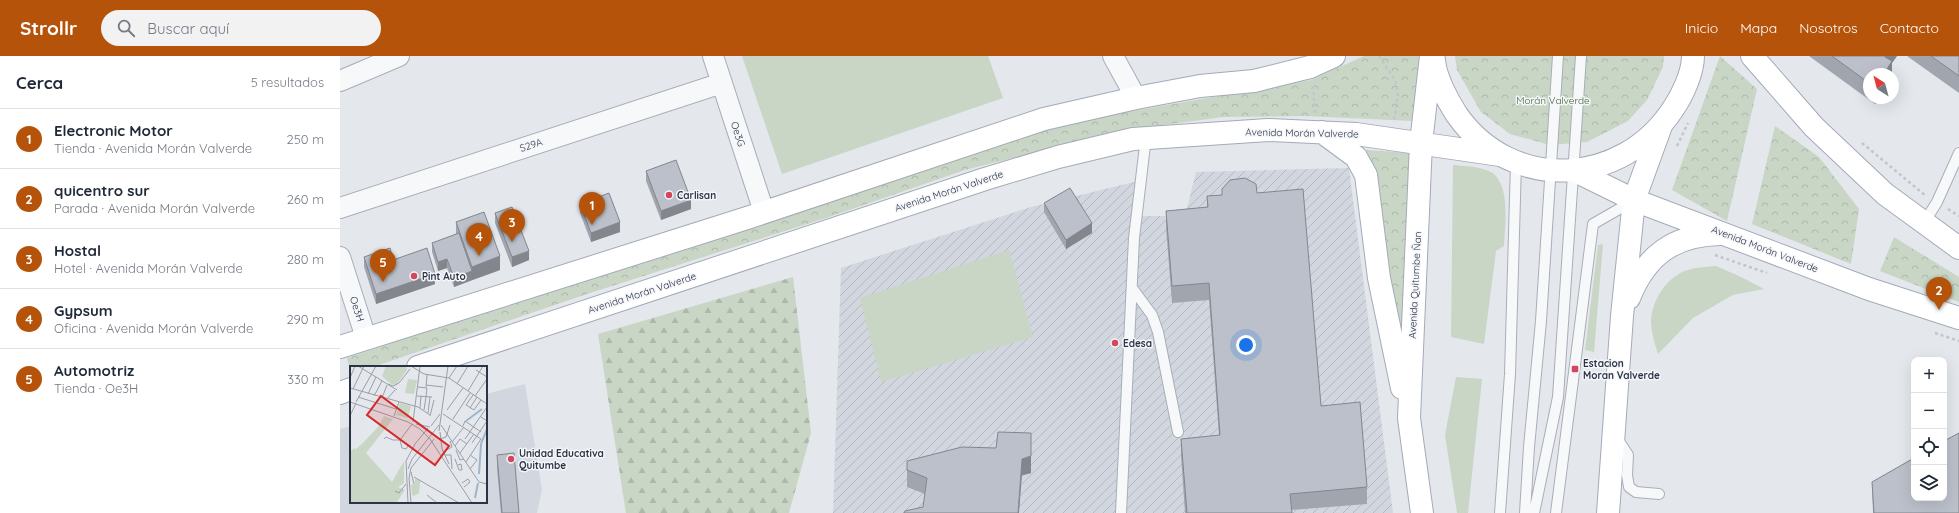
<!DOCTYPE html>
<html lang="es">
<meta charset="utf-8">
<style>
body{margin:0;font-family:Quicksand,sans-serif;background:#f2f2f3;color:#1f2937}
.controls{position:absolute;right:12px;bottom:12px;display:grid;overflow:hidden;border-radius:8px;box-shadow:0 4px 16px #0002}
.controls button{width:36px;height:36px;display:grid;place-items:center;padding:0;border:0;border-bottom:1px solid #e0e1e3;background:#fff;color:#1f2937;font:20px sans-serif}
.compass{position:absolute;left:1523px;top:12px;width:36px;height:36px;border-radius:50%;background:#fff;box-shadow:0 4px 16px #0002;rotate:324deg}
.you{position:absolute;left:906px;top:289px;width:14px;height:14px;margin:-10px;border:3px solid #fff;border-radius:50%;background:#1a73e8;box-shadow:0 0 0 6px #1a73e833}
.badge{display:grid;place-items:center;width:26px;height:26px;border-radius:50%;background:#b45309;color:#fff;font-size:13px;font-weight:700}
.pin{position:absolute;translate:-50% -33px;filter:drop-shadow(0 1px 2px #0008)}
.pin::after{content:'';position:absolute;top:21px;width:14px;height:12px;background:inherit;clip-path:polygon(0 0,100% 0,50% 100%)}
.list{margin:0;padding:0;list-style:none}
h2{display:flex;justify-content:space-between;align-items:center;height:52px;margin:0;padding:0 16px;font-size:17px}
h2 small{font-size:13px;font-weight:400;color:#747a83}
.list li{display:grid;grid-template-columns:26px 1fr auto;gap:12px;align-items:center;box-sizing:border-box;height:60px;padding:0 16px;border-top:1px solid #e0e1e3}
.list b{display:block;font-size:15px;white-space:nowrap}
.list p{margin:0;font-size:13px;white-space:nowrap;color:#747a83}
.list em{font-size:13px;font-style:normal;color:#747a83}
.icon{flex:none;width:22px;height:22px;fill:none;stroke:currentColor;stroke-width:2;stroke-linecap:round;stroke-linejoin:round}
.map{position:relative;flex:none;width:1619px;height:457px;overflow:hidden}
header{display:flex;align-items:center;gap:24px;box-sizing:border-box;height:56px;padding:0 20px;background:#b45309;color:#fff}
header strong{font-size:19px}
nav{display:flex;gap:22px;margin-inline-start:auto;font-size:14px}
.search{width:280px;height:36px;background:#f2f2f3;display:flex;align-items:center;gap:10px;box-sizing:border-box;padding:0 14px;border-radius:22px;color:#747a83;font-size:15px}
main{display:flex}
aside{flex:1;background:#fff}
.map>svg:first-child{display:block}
.built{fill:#d2d6de}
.industrial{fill:url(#industrial-furrows)}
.forest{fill:url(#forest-firs)}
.park{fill:url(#park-crowns)}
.garden{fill:#c9d6c5}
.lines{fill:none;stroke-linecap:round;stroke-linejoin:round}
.lane-casing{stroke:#a9aeb7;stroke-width:12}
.street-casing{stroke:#a9aeb7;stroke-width:22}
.primary-casing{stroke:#a3abb8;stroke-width:24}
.path{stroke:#c2c5cb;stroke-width:2.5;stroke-dasharray:3 3;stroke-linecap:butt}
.lane{stroke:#f7f8fa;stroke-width:10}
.street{stroke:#f7f8fa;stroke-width:20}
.primary{stroke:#fff;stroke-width:22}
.wall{fill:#a1a5ae}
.shaded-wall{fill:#83868d}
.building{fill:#bbc0ca;stroke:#83868d}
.poi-dot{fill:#d2475d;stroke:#f4f6f9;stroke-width:1.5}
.labels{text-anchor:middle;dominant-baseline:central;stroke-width:3;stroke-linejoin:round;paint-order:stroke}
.park-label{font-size:10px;fill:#406137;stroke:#f4f6f9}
.street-label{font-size:10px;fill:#2b3445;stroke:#f4f6f9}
.poi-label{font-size:10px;font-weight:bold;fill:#2b3445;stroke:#f4f6f9;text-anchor:start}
.inset-river{fill:none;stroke:#9eb5cc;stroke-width:2}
.inset-road{fill:none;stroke:#9a9fa9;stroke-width:1}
.view{fill:#d62828;fill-opacity:0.15;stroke:#d62828;stroke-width:2}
.inset-edge{fill:none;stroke:#2b3445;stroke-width:2}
</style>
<header>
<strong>Strollr</strong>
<div class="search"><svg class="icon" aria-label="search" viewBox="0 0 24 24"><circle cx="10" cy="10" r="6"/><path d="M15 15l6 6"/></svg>Buscar aquí</div>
<nav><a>Inicio</a><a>Mapa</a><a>Nosotros</a><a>Contacto</a></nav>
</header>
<main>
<aside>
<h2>Cerca<small>5 resultados</small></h2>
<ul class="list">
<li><span class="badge">1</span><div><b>Electronic Motor</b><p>Tienda · Avenida Morán Valverde</p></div><em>250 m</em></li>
<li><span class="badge">2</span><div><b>quicentro sur</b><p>Parada · Avenida Morán Valverde</p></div><em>260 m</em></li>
<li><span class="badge">3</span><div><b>Hostal</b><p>Hotel · Avenida Morán Valverde</p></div><em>280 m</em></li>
<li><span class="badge">4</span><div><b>Gypsum</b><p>Oficina · Avenida Morán Valverde</p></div><em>290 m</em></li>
<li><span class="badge">5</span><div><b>Automotriz</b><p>Tienda · Oe3H</p></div><em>330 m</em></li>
</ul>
</aside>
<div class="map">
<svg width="1619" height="457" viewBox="0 0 1619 457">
<defs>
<pattern id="industrial-furrows" width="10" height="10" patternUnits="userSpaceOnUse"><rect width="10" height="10" fill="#d2d6de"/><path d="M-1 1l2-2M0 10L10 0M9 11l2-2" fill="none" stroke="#b4b8c0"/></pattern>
<pattern id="forest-firs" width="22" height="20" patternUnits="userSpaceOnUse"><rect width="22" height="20" fill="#c9d6c5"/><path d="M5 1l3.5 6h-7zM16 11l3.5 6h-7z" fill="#adb8ab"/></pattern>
<pattern id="park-crowns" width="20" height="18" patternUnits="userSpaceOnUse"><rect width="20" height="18" fill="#c9d6c5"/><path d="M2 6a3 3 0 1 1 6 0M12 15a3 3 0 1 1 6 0" fill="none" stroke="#adb8ab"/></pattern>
</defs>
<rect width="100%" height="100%" fill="#e4e7ec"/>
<!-- built -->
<path class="built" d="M185,328L202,434L197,457H0V373L11,370V446H146V338Z"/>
<!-- industrial -->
<path class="industrial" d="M1009,112L1053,457H493L501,212L691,151L798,125V160H845L856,116Z"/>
<!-- forest -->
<path class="forest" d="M453,221L471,377L449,457H286L258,278Z"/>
<!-- park -->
<path class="park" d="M1024,0H1079L1073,65L964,60L884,61L785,74L625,114L486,162L247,238L33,311H11V319L7,302L590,107L752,62L971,24Z
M1115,0H1324L1323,11L1307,44L1288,65L1247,86L1210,89L1170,78L1141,56L1117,14Z
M1380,0L1417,33L1387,165L1332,134Z
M1435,70L1479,101L1519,153L1511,208L1412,168Z
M1027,94L1070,97L1063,293Z
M1554,181L1619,221V246L1540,215Z"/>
<!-- garden -->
<path class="garden" d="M402,0H648L663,42L442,118Z
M1113,109C1123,110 1136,110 1146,114C1172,121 1165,170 1164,190L1156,195L1144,288L1111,281Z
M1263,188L1254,296L1245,294L1258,189Z
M669,194L693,281L541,326L520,242Z
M1376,210L1399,220L1424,233L1393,239L1353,262L1318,298C1315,288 1311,276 1311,265C1312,244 1327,220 1348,214C1357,211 1366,211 1376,210Z
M1116,321L1142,323L1128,457H1117L1105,379Z"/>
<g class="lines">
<!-- lane casing -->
<g class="lane-casing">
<path id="lane" d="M1584,167L1597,146L1619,97
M792,232L812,259L818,276L838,376
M1275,379L1288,399L1287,419L1289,431L1296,436L1319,438
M781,457L794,182L806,81
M1160,457L1170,318L1176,107
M1185,457L1189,391L1201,265L1218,0
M1194,457L1218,341L1241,0
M1216,457L1253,168L1293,145"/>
</g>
<!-- street casing -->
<g class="street-casing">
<path id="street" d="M373,0L424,156
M773,0L796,42
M0,25L59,0
M0,152L382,27
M0,201L26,282"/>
</g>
<!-- primary casing -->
<g class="primary-casing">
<path id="primary" d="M1412,0L1474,71L1545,138L1619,192
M1094,4C1095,21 1108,45 1117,59C1172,137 1282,131 1333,53C1342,40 1353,17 1353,0
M982,76L1016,101L1026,119L1039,222L1062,332
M1235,115L1294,144L1529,233L1619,262
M1289,242C1306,199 1334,179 1380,178
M0,291L407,162L704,63L796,42L860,30L914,25L970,11L994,0
M78,311L645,123L718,101L793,83L928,74L1016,78L1160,99
M0,337L11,333
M1082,457L1069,362L1081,87L1091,0
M1268,457L1282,260L1294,144L1321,70"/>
</g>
<!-- path -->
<path class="path" d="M1039,0L1055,24L1058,38L1054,64
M973,30L975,57
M1522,87L1586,140
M1337,90L1348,67
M1608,153L1619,160
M1375,199L1427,217
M1595,277L1619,285"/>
<!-- lane -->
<use href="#lane" class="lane"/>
<!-- street -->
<use href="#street" class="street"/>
<!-- primary -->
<use href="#primary" class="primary"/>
</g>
<!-- wall -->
<path class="wall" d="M1469,0H1557L1552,7V18H1529V42H1539L1535,48Z
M1567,0H1619V37Z
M306,115L351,153L321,164L306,125Z
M882,133L917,137L981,350L1027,431V448L951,454L952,457H845L841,399V383L879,380L869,244L832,247L826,172V155L867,151V140L882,139Z
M704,147L752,177L726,193L704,156Z
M240,148L280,176L251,186L240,157Z
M155,157L189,204L172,211L155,167Z
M116,166L160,214L114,231L107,212L98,215L92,196V187L116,178Z
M24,201L53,204L95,228L36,248L24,211Z
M157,399L179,457H161L157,412Z
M567,414L691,417L583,451L585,438L567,431Z
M1532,426L1619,457H1533Z"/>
<!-- shaded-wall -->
<path class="shaded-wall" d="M1545,0H1557L1552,7V18H1544Z
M1535,42H1539L1535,48Z
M351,144V153L321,164V155Z
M280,166V176L251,186V177Z
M752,167V177L726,193V184Z
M189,195V204L172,211V201Z
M160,200V214L132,224V211Z
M107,203V212L98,215V206Z
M132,215V224L114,231V222Z
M95,218V228L36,248V238Z
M691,377V417L682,419L679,457H678L682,403Z"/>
<!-- building -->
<path class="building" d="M1492,0H1545V1L1552,5L1544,18H1529V27Z
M1591,0H1619V20Z
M336,104L351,144L321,155L306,115Z
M905,122L916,128L917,137L963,133L981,350L1020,346L1027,431L950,438L952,457H847L841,383L880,379L869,227L832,230L826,155L868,151L867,140L882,139V133L890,124Z
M730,132L752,167L726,184L704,147Z
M269,137L280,166L251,177L240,148Z
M172,151L189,195L172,201L155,157Z
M144,156L160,200L132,211L116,166Z
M119,177L132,215L114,222L107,203L98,206L92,187Z
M50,192L53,204L87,192L95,218L36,238L24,201Z
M658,376L691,377V400L682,403L678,457H564L565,455L583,451L587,422L567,414V405L622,391L656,392Z
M1619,377V457H1534L1532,426L1574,402V442H1604V385Z
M174,397L179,457H162L157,399Z"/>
<!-- markers -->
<g class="poi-dot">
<circle cx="329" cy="139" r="4"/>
<circle cx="74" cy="220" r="4"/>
<circle cx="775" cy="287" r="4"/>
<rect x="1231" y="309" width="8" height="8" rx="2"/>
<circle cx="171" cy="403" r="4"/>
</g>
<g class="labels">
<!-- park labels -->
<g class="park-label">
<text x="1213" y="44">Morán Valverde</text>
</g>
<!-- street labels -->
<g class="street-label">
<text transform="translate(962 77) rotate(1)">Avenida Morán Valverde</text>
<text transform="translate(398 78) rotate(72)">Oe3G</text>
<text transform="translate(191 89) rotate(-18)">S29A</text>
<text transform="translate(609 135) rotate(-18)">Avenida Morán Valverde</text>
<text transform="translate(1425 193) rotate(21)">Avenida Morán Valverde</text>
<text transform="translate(1075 229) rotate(-87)">Avenida Quitumbe Ñan</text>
<text transform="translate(302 237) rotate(-18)">Avenida Morán Valverde</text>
<text transform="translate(17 253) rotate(72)">Oe3H</text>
</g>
<!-- poi labels -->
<g class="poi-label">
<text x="337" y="139">Carlisan</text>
<text x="82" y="220">Pint Auto</text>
<text x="783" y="287">Edesa</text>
<text x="1243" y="307">Estacion<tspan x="1243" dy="12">Moran Valverde</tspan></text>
<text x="179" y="397">Unidad Educativa<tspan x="179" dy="12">Quitumbe</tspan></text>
</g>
</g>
<!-- overview -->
<g transform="translate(10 310)">
<rect width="137" height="137" fill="#e4e7ec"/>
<path d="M65,113L70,114V118L69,127L64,130L62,129L61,119L65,118Z" fill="#c9d6c5"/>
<path d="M34,50L43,53L16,87L42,116L54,95V117L48,121L0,103V85H4L13,77L28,61Z" fill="#c9d6c5"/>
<path d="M4,82L41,118L55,124L46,137H0V86Z" fill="#c9d6c5"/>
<path d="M36,0H56L57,4L46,19L41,18L32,10ZM58,13L67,14L64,28L55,27ZM50,37L61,40L58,52L46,49Z" fill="#c9d6c5"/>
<path class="inset-river" d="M116,55L132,43M129,108L131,78L137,63M125,132L128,117"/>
<path class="inset-road" d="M8,0L47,24M61,0L74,8L99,12L137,38M126,4L137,11M0,12L5,0M99,12L107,0M38,18L43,20L49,17L60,3M107,18L118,0M76,19L93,21M68,21L77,22L76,31M76,21L77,9M0,22L68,41L80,49M3,23L14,0M118,25L133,0M18,28L26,11M123,29L116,39L124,44L131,34M24,30L32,15M67,30L82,31M125,30L137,13M8,31L46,43M32,32L37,19M37,33L45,24M0,36L58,56L70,63L80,73L122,137M6,36L26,0M70,42L71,30M120,42L127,31M74,44L76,31M97,44L113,22M78,47L80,31M93,48L131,73L116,96M0,50L6,37M44,50L49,36M80,50L84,34M103,53L120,27M63,56L70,0M66,58L80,61M91,59L129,116L137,118M81,60L90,48M113,60L115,55L131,66M89,65L98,0M90,66L92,83L99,98M34,73L36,71L43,74H50L62,58M90,73L96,71L100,59M115,73L137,41M50,74L52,82L56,83L58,80M102,76L114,61M122,77L137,55L131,51M105,80L110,73L117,78M106,84L110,94L114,93M93,86L102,81L100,75M110,87L124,68M95,89H101L102,103M105,93L109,104H112L111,98L108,99M58,103L62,93L89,59M120,103L127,94L120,89M61,106L64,118M64,111L109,137M112,117L118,113L120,116L114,121M45,125L49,127L56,118M77,129L87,137M58,137L56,95L65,78L78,62M61,137L59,112L61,102L84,73"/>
<path class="view" d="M31,30L99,80L85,99L17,49Z"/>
<rect width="137" height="137" class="inset-edge"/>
</g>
</svg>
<div class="controls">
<button>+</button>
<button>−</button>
<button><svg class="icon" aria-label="locate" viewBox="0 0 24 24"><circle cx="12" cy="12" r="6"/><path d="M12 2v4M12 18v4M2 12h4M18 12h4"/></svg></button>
<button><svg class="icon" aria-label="layers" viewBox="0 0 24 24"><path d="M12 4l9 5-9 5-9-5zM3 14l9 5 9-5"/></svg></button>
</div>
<svg class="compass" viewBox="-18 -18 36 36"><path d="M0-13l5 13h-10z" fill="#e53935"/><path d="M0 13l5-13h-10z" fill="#747a83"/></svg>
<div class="you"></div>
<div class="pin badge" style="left:252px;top:169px">1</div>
<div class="pin badge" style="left:1599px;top:254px">2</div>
<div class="pin badge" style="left:172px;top:186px">3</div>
<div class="pin badge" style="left:139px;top:200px">4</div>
<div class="pin badge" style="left:43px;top:226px">5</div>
</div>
</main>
